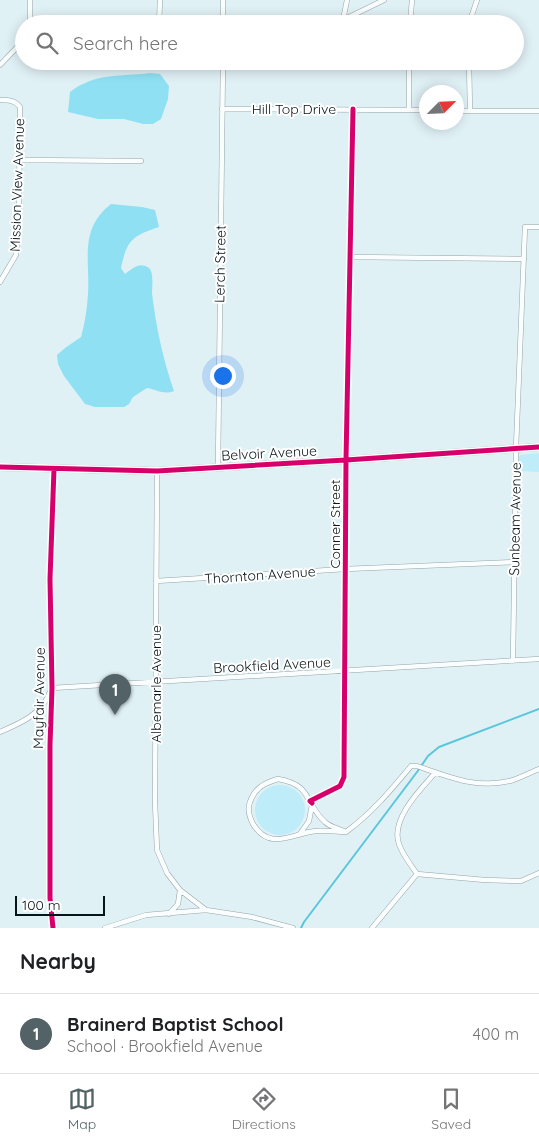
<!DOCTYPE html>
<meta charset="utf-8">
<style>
body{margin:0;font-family:Quicksand,sans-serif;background:#f2f2f2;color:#202124}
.compass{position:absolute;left:419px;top:85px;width:45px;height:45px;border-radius:50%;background:#fff;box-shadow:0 2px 12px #0003;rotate:66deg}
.scale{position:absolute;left:15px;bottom:12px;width:90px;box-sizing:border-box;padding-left:5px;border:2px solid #071518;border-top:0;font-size:14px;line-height:18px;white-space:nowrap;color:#071518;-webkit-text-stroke:4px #fff;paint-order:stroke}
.you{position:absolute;left:222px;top:375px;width:18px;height:18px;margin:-12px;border:4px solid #fff;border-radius:50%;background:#1a73e8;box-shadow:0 0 0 8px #1a73e833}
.badge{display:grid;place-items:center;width:32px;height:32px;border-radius:50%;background:#536266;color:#fff;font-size:16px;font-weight:700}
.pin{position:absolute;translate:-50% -41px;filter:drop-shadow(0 1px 2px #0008)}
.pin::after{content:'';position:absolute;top:26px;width:18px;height:15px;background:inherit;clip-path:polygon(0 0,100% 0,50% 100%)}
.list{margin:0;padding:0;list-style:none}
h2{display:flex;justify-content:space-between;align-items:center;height:65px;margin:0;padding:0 20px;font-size:21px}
h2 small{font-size:16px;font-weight:400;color:#757577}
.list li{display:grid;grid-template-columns:32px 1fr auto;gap:15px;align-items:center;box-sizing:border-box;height:80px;padding:0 20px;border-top:1px solid #e0e0e0}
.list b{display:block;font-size:19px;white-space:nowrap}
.list p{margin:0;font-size:16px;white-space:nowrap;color:#757577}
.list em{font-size:16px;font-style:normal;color:#757577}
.icon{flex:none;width:28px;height:28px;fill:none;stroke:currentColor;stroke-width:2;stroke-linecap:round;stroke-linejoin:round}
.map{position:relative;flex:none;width:539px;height:928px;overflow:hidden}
.search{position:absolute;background:#fff;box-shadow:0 2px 12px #0003;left:15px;right:15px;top:15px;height:55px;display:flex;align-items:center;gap:12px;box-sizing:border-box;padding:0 18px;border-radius:28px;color:#757577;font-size:19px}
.sheet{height:145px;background:#fff}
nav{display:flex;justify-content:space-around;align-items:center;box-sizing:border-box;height:70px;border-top:1px solid #e0e0e0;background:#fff;font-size:14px;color:#757577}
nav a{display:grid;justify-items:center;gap:2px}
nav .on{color:#536266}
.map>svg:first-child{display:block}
.green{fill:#beecf8}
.forest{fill:#90e0f3}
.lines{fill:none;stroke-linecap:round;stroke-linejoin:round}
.stream{stroke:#5ac6dc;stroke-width:2}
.street-casing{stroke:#95a3a7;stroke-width:5.5}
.secondary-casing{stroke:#95a3a7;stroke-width:8}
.street{stroke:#fafdfe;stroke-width:4.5}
.secondary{stroke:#f1f7f9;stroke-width:7}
.cycleway-casing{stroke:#fff;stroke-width:8}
.cycleway{stroke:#d6006c;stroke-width:5}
.labels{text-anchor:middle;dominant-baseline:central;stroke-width:4;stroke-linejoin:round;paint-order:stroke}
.street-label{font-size:14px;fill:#071518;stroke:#fff}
</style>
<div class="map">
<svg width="539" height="928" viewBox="0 0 539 928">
<rect width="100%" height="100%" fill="#e0f1f6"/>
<!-- green -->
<path class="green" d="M539,453V472L519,471L518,460L520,455Z
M255 810a25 25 0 1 1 50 0a25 25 0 1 1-50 0Z"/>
<!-- forest -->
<path class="forest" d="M150,73L160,74L169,86L168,99L161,119L153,124H143L124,119H98L68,112L70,92C96,72 120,77 150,73Z
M111,204L142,207L155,210L159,227C132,236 127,240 121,268L125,274C132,269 140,261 149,268C154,272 152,287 152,293C156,327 163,359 174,391C164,395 157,390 147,388L133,397L129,404L124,407H95L85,404L64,376L58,364L57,355L65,348L81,337C85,323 87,309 88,294C90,259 79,229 111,204Z"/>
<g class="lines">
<!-- stream -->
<path class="stream" d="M301,928L304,922L417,772L428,756L439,747L539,709"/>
<!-- street casing -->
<g class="street-casing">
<path id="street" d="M343,20L384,0
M30,24V0
M159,24L160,0
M223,24V0
M341,24L343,20L347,0
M410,24L412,0
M469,24L477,0
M469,61L470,111
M0,65L24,40
M0,100C8,100 15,100 20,107L19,207L16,255L0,282
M222,109L426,110
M409,109V61
M456,111H539
M19,160L141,161
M350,257L524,259
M218,466L223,61
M157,471L155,802L157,850L167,873L180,890L206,910L252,917L293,928
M156,581L345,569L514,562
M513,661L516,448L525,227H539
M52,688L539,659
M0,732C21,723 42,714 50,692
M278,779C313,785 304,803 325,822C330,827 340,829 346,832C336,832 326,830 316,831C293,833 270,852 253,824C250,818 247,809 250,802C255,788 264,783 278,779Z
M310,801L340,786L344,777L346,460L353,109
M346,832C372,813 391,790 411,766H417C448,777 477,789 510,781C520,778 529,773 539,769
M299,835L309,821L312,805
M417,874C411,865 402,854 399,844C390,819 421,789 435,773
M169,914L178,904L180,890
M53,928L50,898V745L52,688L50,579L54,469
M105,928L146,915L206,910
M372,928L417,874L485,880L521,881L539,873"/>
</g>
<!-- secondary casing -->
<g class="secondary-casing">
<path id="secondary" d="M0,467L157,471L346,460L539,447"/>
</g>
<!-- street -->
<use href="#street" class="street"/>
<!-- secondary -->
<use href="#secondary" class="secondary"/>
<!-- cycleway casing -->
<g class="cycleway-casing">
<path id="cycleway" d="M0,467L157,471L346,460L539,447
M312,803L310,801L340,786L344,777L346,460L353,109
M53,928L50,898V745L52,688L50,579L54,469"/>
</g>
<!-- cycleway -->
<use href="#cycleway" class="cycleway"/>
</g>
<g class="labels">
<!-- street labels -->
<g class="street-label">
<text x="294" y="109">Hill Top Drive</text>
<text transform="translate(17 185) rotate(-88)">Mission View Avenue</text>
<text transform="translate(220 264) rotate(-89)">Lerch Street</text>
<text transform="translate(269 453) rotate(-3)">Belvoir Avenue</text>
<text transform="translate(515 519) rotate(-89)">Sunbeam Avenue</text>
<text transform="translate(335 524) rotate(-90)">Conner Street</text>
<text transform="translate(260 575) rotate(-4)">Thornton Avenue</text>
<text transform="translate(272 665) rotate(-3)">Brookfield Avenue</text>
<text transform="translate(156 684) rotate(-90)">Albemarle Avenue</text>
<text transform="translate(39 698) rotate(-89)">Mayfair Avenue</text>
</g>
</g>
</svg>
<svg class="compass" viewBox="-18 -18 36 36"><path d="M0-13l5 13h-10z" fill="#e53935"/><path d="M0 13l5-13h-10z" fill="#757577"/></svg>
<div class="scale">100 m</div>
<div class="you"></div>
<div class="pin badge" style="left:115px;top:715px">1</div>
<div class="search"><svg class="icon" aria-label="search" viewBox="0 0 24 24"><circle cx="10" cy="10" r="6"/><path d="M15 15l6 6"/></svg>Search here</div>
</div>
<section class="sheet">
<h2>Nearby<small></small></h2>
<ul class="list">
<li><span class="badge">1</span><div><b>Brainerd Baptist School</b><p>School · Brookfield Avenue</p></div><em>400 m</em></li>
</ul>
</section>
<nav>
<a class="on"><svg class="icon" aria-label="map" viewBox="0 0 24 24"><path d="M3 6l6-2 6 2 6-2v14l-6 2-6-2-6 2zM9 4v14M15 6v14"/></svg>Map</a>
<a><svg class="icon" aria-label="directions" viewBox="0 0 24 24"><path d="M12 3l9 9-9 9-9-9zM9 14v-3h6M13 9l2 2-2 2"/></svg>Directions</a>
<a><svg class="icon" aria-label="saved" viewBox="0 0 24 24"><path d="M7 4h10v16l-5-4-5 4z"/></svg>Saved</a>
</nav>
